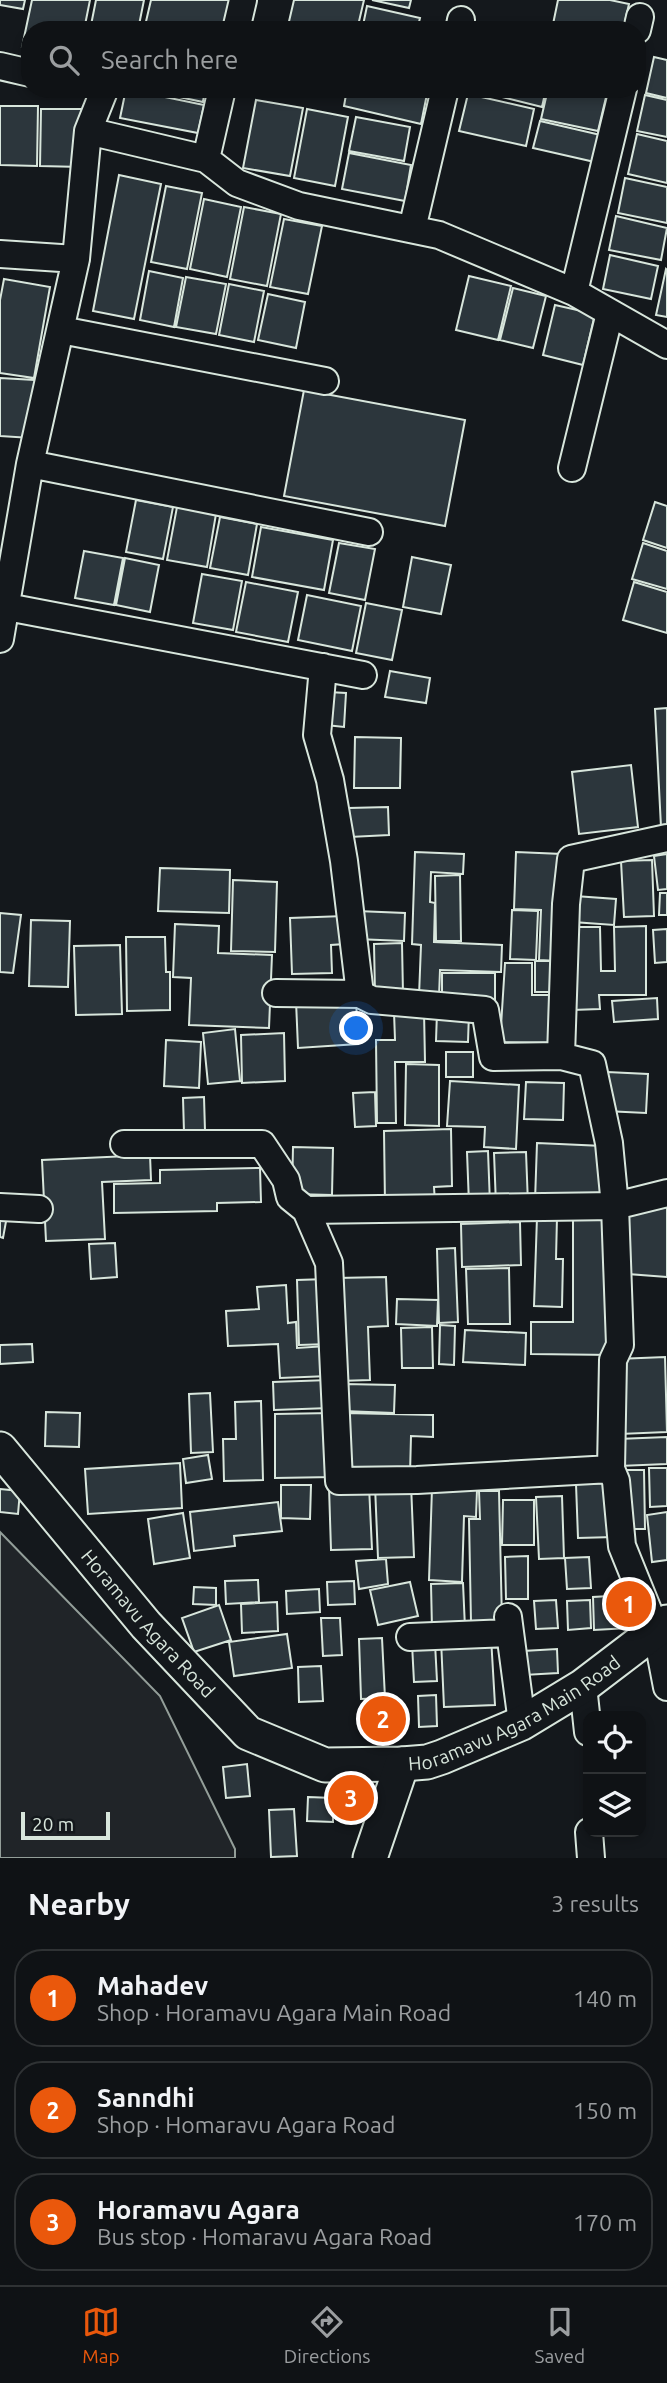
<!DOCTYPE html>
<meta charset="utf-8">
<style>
body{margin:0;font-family:Ubuntu,sans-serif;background:#181b1e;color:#f1f3f6}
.controls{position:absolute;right:21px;bottom:21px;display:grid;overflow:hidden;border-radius:14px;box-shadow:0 4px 10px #0003}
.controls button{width:63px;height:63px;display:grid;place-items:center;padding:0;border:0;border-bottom:2px solid #2f3234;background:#0f1215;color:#f1f3f6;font:35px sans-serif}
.scale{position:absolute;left:21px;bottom:18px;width:89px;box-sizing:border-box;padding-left:7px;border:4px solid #d8e6dc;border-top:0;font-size:19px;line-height:24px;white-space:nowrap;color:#d8e6dc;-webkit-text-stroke:5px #14181c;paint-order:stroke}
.you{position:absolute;left:357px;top:1029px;width:24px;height:24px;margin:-18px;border:5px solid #fff;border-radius:50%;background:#1a73e8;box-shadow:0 0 0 10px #1a73e833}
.badge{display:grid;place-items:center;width:46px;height:46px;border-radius:50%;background:#ea580c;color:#fff;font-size:23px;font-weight:700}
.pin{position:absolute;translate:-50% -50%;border:4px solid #fff;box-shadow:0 2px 7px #0006}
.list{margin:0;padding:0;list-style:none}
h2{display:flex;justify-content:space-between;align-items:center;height:91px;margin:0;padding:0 28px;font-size:30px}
h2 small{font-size:23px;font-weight:400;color:#9b9ea0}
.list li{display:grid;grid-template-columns:46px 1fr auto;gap:21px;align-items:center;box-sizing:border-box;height:98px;margin:0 14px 14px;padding:0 14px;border:2px solid #2f3234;border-radius:28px}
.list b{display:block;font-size:26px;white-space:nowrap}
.list p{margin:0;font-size:23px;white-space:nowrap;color:#9b9ea0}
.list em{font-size:23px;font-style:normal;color:#9b9ea0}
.icon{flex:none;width:38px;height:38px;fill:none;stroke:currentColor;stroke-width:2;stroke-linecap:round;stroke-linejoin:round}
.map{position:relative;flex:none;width:667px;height:1858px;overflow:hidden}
.search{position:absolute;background:#0f1215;box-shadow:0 4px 10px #0003;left:21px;right:21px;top:21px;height:77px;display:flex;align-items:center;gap:18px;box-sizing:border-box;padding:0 24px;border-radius:28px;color:#9b9ea0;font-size:26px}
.sheet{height:427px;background:#0f1215}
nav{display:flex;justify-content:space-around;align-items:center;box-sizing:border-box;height:98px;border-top:2px solid #2f3234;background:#0f1215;font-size:19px;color:#9b9ea0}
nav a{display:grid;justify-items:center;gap:4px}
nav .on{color:#ea580c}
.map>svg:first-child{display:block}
.green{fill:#202428;stroke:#939e99;stroke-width:2}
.building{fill:#2c363c;stroke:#d8e6dc;stroke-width:2}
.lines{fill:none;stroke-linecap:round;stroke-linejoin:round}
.minor-casing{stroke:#d8e6dc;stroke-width:30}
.tertiary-casing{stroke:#d8e6dc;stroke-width:37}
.minor{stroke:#14181c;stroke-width:26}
.tertiary{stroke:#14181c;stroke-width:33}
.labels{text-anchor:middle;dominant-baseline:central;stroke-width:5;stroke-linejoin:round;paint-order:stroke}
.street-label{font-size:19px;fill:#d8e6dc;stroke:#14181c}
</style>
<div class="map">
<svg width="667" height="1858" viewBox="0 0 667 1858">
<rect width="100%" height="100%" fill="#14181c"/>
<!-- green -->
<path class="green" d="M0,1532L160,1696L235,1849V1858H0Z"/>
<!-- building -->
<path class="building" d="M0,0H25L23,9L0,5Z
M32,0H90L84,30H30V49L22,47Z
M96,0H144L138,30H90Z
M151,0H231L225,30H144Z
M294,0H364L357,30H287Z
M372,0H411L409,8Z
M558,0H610L629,4L623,30L552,29Z
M367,6L420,18L417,30H362Z
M654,57L667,60V98L646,93Z
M126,89L204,105L198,133L120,118Z
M141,89H205L203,102Z
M347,89H428L421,124L344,106Z
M470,89H546L542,107Z
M548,89H608L598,131L541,119Z
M468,94L534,109L526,146L459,131Z
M645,95L667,100V137L637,131Z
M256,100L303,108L290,176L243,168Z
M0,106H38L37,166L0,165Z
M41,109H83L82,167L40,166Z
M307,109L348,117L335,186L294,178Z
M356,117L410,127L404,161L349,151Z
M540,121L605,136L599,163L533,148Z
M637,134L667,141V183L628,174Z
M349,153L411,165L405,201L342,189Z
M119,175L161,184L134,319L93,311Z
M625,178L667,187V223L618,213Z
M166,186L202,193L187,269L151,262Z
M204,199L241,207L227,277L190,269Z
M244,207L281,214L267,286L230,279Z
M616,216L667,228L661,260L609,250Z
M284,219L322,226L308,294L270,287Z
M610,255L658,266L651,299L603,289Z
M666,269L667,270V317L656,315Z
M149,271L183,278L174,327L140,320Z
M469,276L511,286L498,340L456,330Z
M186,277L226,284L216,334L176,327Z
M4,279L50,287L34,378L0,373V300Z
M229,284L264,291L254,342L219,335Z
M513,288L546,296L533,348L500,340Z
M268,294L305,302L296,348L258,340Z
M555,305L595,314L583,365L543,355Z
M0,378L35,380L31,438L0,436Z
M304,390L465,420L445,526L284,496Z
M136,500L173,507L163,559L126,552Z
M655,502L667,506V548L643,540Z
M177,507L216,514L207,567L167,560Z
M220,517L257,524L248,575L210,568Z
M261,527L333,540L324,590L252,577Z
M339,543L375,549L365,600L329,593Z
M643,543L667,551V589L632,579Z
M84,551L123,558L114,605L75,598Z
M412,557L451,565L441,614L403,607Z
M125,558L159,565L150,612L116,605Z
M202,574L242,581L233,630L193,623Z
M246,582L298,592L288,642L236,632Z
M634,582L667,592V633L623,620Z
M307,595L361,606L352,651L298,640Z
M366,603L402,610L392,660L356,653Z
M390,671L430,678L426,703L385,697Z
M328,692L346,693L344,727L326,725Z
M667,708V827H661L655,709Z
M355,737L401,738L400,788H354Z
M631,765L638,827L579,834L572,772Z
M388,807L389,835L350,837L349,808Z
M415,852L464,854L463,874L431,872L430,902L435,903L434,942L502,945L501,972L440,970L439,997L419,996L421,945L412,944Z
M516,852L562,854L558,961L539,960L541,910L514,909Z
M667,854V889L658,890L654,856Z
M652,860L654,916L624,917L621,861Z
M160,868L230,870L229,913L158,911Z
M460,875L461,941H436L435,876Z
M233,880L277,882L275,952L231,951Z
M660,893H667V915H659Z
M575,896L616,899L614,925L573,922Z
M512,910L538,911L536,960L510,959Z
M357,911L405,913L404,941L356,939Z
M0,913L21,915L13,973L0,972Z
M344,916L345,944L331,945L332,973L292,974L290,918Z
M31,920L70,921L68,987L29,986Z
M175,924L219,926L218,953L272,955L269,1028L189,1025L191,978L173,977Z
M646,926V995H599L600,1009L572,1010L571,927H600L601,971H615L614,927Z
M667,929V962L655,963L653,930Z
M126,937H165L166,972H170V1010L127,1011Z
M402,943L403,994H375L374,944Z
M120,945L122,1014L76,1015L74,946Z
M535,961H554V992H535Z
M505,963H532V995H559L558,1043L500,1042Z
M442,973H495V1000L442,999Z
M356,998L358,1044L298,1048L296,1001Z
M657,998L658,1019L614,1022L612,1001Z
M424,1011L425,1062H395L396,1123H377L376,1040H395L394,1012Z
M437,1012L469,1013L468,1042L436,1041Z
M235,1029L240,1081L208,1084L203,1033Z
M284,1033L285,1081L242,1083L241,1035Z
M166,1040L201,1042L199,1088L164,1086Z
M446,1052H473V1077H446Z
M406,1064L439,1065V1126L405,1125Z
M607,1072L648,1074L646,1113L605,1111Z
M450,1081L519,1085L516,1149L484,1147L485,1127L447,1126Z
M526,1082L564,1083L563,1120L524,1119Z
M375,1092L376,1126L355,1127L353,1093Z
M204,1097L205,1131L184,1132L183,1098Z
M451,1129L452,1186L434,1187L435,1203L385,1204L384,1131Z
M537,1143L603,1146L601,1204L535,1201Z
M293,1147L333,1148L332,1195L292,1194Z
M488,1151L490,1204H469L467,1152Z
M526,1152L528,1204L496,1205L494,1153Z
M150,1155L151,1180L102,1182L105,1239L46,1241L42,1160Z
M260,1168L261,1202L217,1203V1211L114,1213V1184L160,1183V1170Z
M667,1207V1277L628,1274L624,1210Z
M0,1215L7,1216L3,1238L0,1237Z
M537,1217H557L556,1259H563L562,1307L534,1306Z
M613,1218V1355L531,1354V1322H573V1219Z
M520,1222L521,1265L462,1267L461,1224Z
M115,1243L117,1277L91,1279L89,1244Z
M455,1248L458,1322L439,1323L437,1249Z
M509,1268L510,1324H468L466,1269Z
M386,1277L388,1326L368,1327L370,1380L339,1381L336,1278Z
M327,1279L329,1344L299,1345L297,1280Z
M286,1285L288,1323L296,1322L297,1348L327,1346L329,1376L280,1378L278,1344L228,1346L226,1311L259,1309L257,1287Z
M397,1299L438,1300L437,1326L396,1324Z
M440,1325L455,1326L454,1365L439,1364Z
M432,1327L433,1368H402L401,1328Z
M465,1330L526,1333L525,1365L463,1362Z
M32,1344L33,1362L0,1364V1345Z
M665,1357L667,1432L620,1434L617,1359Z
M329,1380L330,1408L274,1410L273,1382Z
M344,1384L395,1385L394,1413L343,1411Z
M210,1393L213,1452L191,1453L189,1394Z
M261,1401L263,1480L224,1481L223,1439H236L235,1402Z
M46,1412L80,1413L79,1447L45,1446Z
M332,1413L333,1477L275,1478V1414Z
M345,1413L433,1415V1437L411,1436L410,1474L344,1473Z
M667,1437V1464L619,1466L618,1439Z
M208,1455L212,1479L186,1483L183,1459Z
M180,1463L182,1508L88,1514L85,1469Z
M649,1468H667V1506L650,1507Z
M623,1470H644L645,1529H624Z
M612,1483L614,1537L578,1538L576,1484Z
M411,1484L414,1557L378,1558L375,1486Z
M281,1485H311L310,1519L281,1518Z
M369,1486L372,1549L331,1550L329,1487Z
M432,1488L477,1490L476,1517L464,1516L462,1582L429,1580Z
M0,1489L20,1491L18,1514L0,1512Z
M479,1491H499L502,1621L471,1622L469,1519H480Z
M562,1496L564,1558L539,1559L536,1497Z
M503,1500H534V1545H502Z
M278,1502L282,1531L234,1536L235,1546L194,1551L190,1512Z
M667,1512V1560L652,1562L647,1515Z
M183,1513L190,1558L154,1564L148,1519Z
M528,1556V1599H506L505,1557Z
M589,1557L591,1588L567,1589L565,1558Z
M386,1559L388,1584L359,1589L356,1561Z
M258,1580L259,1602L226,1604L225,1581Z
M354,1581L355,1604L328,1605L327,1582Z
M410,1582L418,1616L378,1625L370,1590Z
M463,1583L465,1628L432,1629L431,1584Z
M194,1587L216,1588V1605L193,1604Z
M319,1589L320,1612L287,1614L286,1591Z
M627,1595L629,1628L594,1630L593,1597Z
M556,1600L558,1628L536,1629L534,1601Z
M590,1600L591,1628L568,1630L567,1601Z
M277,1602L278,1631L242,1633L241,1604Z
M219,1605L231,1640L194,1652L182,1618Z
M321,1618H340L342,1655L323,1656Z
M287,1634L292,1668L234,1676L229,1642Z
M491,1637L495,1705L444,1707L441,1640Z
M382,1638L385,1698L361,1699L359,1639Z
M435,1643L437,1681L414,1682L412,1644Z
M557,1649L558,1673L524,1675L523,1651Z
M321,1666L323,1701L299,1702L298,1667Z
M436,1695L437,1726L419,1727L418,1696Z
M394,1705L396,1733L369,1734L367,1707Z
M247,1764L250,1796L226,1798L223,1767Z
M308,1797L333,1798V1822L307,1821Z
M294,1809L297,1856L271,1857L269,1810Z"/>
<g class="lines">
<!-- minor casing -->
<g class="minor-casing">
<path id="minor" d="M236,30L243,0
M459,30L461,20
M637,30L640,17
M0,66L30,73
M88,131L104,91L97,89
M206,159L222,89
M412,229L445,89
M0,254L76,259
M574,292L623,89
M61,330L325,381
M30,464L369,532
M572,468L610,313
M7,607L363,675
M0,639L30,464L76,259L88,131L206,159L237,183L299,206L439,235L574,292L667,345
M323,667L317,735L330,780L344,861L360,994L372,1000L485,1010L493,1057L561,1056
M667,838L571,859L566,904L561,1056L592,1064L609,1143L615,1206L620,1345L613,1360L611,1469L616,1481L622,1546L656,1630L667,1687
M276,993L360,994
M124,1144H262L286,1180L290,1197L306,1210L615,1206L667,1193
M0,1207L39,1209
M306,1210L329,1263L339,1481L417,1480L611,1469
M508,1617L522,1723
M410,1637L509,1633
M583,1686L588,1732
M589,1832L591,1858"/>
</g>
<!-- tertiary casing -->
<g class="tertiary-casing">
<g id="tertiary">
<path id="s1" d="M0,1449L146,1625L248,1733L325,1765L402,1764L427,1762L442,1757L522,1723L583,1686L667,1622"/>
<path d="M370,1858L402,1764"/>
</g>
</g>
<!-- minor -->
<use href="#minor" class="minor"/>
<!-- tertiary -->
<use href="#tertiary" class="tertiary"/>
</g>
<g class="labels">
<!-- street labels -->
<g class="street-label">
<text stroke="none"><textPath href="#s1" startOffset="229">Horamavu Agara Road</textPath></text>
<text stroke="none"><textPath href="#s1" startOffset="662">Horamavu Agara Main Road</textPath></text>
</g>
</g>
</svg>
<div class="controls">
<button><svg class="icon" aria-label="locate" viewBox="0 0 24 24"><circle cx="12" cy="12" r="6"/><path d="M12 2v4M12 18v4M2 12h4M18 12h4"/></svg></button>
<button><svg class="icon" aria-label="layers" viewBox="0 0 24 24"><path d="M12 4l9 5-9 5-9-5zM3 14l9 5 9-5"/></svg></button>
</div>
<div class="scale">20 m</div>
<div class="you"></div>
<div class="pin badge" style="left:629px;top:1604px">1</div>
<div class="pin badge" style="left:383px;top:1719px">2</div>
<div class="pin badge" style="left:351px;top:1798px">3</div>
<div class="search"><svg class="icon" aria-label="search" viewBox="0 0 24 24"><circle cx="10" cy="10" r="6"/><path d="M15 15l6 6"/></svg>Search here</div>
</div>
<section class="sheet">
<h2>Nearby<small>3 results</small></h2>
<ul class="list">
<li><span class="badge">1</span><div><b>Mahadev</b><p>Shop · Horamavu Agara Main Road</p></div><em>140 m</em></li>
<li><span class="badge">2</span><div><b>Sanndhi</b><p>Shop · Homaravu Agara Road</p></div><em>150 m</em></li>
<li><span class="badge">3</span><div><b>Horamavu Agara</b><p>Bus stop · Homaravu Agara Road</p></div><em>170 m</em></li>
</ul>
</section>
<nav>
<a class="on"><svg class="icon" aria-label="map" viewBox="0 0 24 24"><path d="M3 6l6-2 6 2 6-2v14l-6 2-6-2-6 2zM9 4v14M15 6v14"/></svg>Map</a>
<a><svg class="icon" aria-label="directions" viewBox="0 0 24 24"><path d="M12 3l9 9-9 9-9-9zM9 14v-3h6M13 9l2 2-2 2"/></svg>Directions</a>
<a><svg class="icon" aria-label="saved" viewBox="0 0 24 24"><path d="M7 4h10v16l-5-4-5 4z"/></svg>Saved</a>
</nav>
